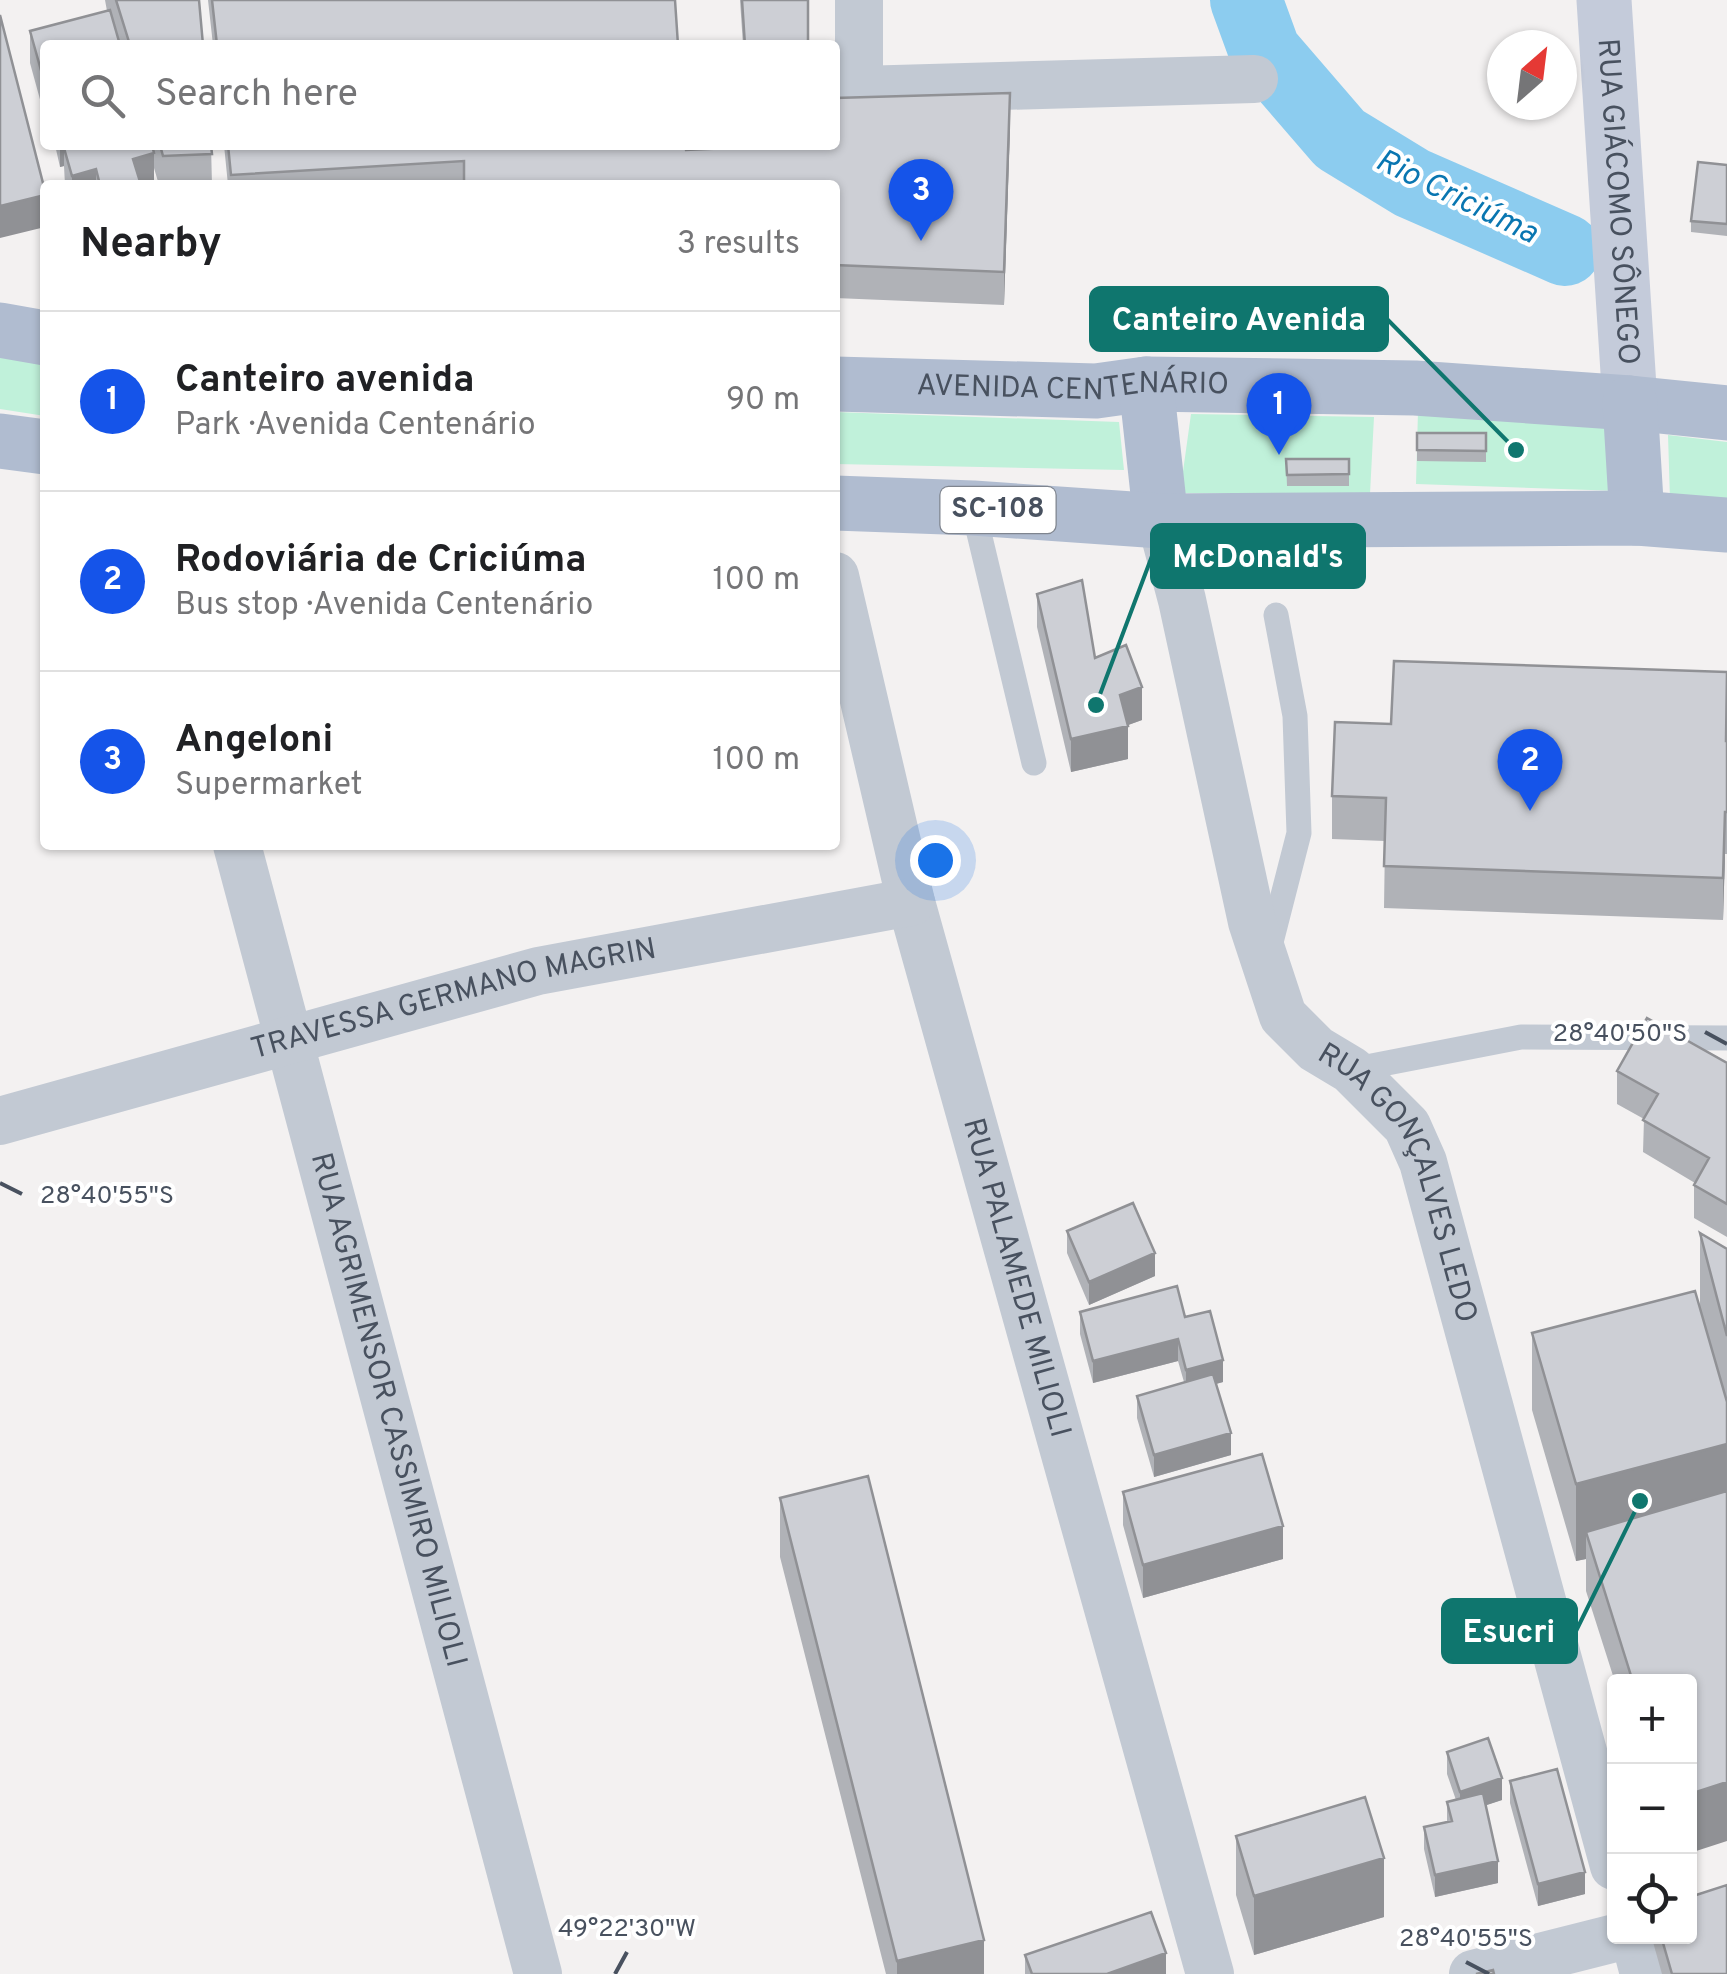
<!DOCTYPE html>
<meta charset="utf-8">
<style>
body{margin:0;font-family:Overpass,sans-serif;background:#f2f2f2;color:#202124}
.controls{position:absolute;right:30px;bottom:30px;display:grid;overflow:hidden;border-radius:10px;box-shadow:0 2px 8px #0004}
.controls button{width:90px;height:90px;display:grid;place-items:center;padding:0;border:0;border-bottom:2px solid #e0e0e0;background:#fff;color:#202124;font:50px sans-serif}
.compass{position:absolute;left:1487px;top:30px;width:90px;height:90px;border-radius:50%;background:#fff;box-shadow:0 2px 8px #0004;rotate:28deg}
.you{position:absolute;left:935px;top:860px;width:35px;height:35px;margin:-25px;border:8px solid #fff;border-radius:50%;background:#1a73e8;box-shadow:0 0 0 15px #1a73e833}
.badge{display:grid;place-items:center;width:65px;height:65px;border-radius:50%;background:#1554e9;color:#fff;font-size:32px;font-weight:700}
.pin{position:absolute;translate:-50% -82px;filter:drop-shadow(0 2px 5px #0008)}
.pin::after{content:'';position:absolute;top:52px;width:35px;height:30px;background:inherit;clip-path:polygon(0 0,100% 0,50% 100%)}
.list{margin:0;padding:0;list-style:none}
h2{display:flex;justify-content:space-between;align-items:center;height:130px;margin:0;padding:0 40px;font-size:42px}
h2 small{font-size:32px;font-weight:400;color:#757577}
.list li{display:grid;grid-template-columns:65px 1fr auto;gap:30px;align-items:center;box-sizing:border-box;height:180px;padding:0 40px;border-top:2px solid #e0e0e0}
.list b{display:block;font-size:38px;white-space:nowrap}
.list p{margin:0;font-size:32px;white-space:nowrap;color:#757577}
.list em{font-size:32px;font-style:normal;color:#757577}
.icon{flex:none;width:55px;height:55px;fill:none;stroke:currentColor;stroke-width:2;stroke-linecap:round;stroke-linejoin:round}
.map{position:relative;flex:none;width:1727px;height:1974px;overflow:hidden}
.search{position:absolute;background:#fff;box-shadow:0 2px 8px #0004;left:40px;top:40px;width:800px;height:110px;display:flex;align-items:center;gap:25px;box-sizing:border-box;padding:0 35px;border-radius:10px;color:#757577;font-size:38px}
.panel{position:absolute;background:#fff;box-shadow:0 2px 8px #0004;left:40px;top:180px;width:800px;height:670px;border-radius:10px}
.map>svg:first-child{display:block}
.green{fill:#c0f1da}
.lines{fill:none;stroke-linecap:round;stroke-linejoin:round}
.river{stroke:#8cccef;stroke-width:72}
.lane{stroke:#c2c9d3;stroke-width:25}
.street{stroke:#c2c9d3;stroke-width:48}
.secondary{stroke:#c4cbda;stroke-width:55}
.primary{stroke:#b0bcd0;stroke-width:55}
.wall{fill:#b0b2b7}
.shaded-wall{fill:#909195}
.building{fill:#cdcfd5;stroke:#909195;stroke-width:2.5}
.ticks{fill:none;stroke:#48515f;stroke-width:4}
.labels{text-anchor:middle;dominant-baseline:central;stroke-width:8;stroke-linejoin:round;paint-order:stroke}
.shield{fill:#fff;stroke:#7f858f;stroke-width:2.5}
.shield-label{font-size:28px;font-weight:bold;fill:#48515f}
.street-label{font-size:30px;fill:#48515f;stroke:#fff}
.water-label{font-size:32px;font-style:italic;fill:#0976b1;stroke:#fff}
.ticks-label{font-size:25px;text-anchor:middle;fill:#48515f;stroke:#fff;stroke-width:8;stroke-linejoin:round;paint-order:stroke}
.leader{fill:none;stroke:#0f766e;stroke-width:4}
.callout-dot{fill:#0f766e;stroke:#fff;stroke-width:4}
.callout{fill:#0f766e;stroke:#0f766e;stroke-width:4}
.callout-label{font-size:32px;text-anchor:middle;font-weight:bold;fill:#fff}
</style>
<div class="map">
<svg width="1727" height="1974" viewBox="0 0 1727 1974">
<rect width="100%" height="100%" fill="#f3f1f1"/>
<!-- green -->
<path class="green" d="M0,352L45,360V416L0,409Z
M1418,411L1613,416L1620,491L1416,484Z
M835,412L1119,422L1124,470L835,464Z
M1191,414L1374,417L1370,494L1180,493Z
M1668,435L1727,442V505L1670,500Z"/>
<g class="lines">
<!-- river -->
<path class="river" d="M1246,0L1265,52L1340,139L1412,183L1565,250"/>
<!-- lane -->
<path class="lane" d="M973,508L1034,763
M1269,950L1299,833L1295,716L1276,615
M1351,1070L1521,1037L1727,1038"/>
<!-- street -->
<g class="street">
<path d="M859,0V90L1254,79"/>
<path id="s1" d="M1161,521L1182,600L1252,922L1283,1016L1316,1049L1351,1070L1407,1126L1423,1162L1614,1866"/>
<path id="s2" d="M835,576L911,902L1210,1974"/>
<path id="s3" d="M237,845L538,1974"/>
<path id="s4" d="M0,1121L538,971L911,902"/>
<path d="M1634,1936L1644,1974"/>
<path d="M1473,1974L1623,1936"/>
</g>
<!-- secondary -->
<path class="secondary" id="s5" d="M1604,0L1630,403"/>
<!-- primary -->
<g class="primary">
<path d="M0,330L45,338"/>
<path id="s6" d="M835,384L1096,391L1146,384L1415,388L1630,403L1727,413"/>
<path d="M1146,384L1161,521"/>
<path d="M1630,403L1637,518"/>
<path d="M0,441L45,447"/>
<path d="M835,503L973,508L1161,521L1637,518L1727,525"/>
</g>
</g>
<!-- wall -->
<path class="wall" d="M105,0H199L203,45H45L44,114L30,63V31L107,11Z
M208,0H675L678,45H213Z
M740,0H808V45H743Z
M1010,126L1004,305L835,298V185H228L224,145H685L686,150L750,147V145H835Z
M55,145H211L212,185H159L154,168V185H65L64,166L60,167Z
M1727,165V236L1691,232V221Z
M1417,433H1486V462L1417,461Z
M1286,459H1349V486H1287Z
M1037,594L1095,658L1142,720L1128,725V759L1071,772L1037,627Z
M1727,672V854H1725L1723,920L1384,908L1385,841L1332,839V796L1391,724Z
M1727,1063V1237L1694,1218V1185L1695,1183L1643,1152L1644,1119L1617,1104V1071Z
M1067,1231L1155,1276L1089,1305L1067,1253Z
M1700,1233L1727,1249V1841L1690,1682H1615L1586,1591V1559L1576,1561L1532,1410V1333L1700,1310Z
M1080,1312L1185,1317L1223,1382L1216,1384L1231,1455L1154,1477L1137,1418V1396L1184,1382L1178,1361L1093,1383L1080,1334Z
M1123,1492L1283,1559L1143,1598L1123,1525Z
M780,1498L984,1974H886L780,1557Z
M1447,1752L1502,1800L1486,1805L1498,1883L1435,1897L1424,1849V1827L1447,1822V1802L1456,1800L1447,1774Z
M1510,1781L1585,1894L1538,1906L1510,1803Z
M1236,1836L1384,1917L1254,1955L1236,1895Z
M1653,1936H1690L1727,1974H1662L1653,1942Z
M1025,1955L1166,1974H1025Z"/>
<!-- shaded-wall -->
<path class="shaded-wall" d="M44,81H45V114H44Z
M1010,93V126L1004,305V272Z
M60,145H97L64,148V166L60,167Z
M154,153V185H133V159Z
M96,169V185H72V176Z
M45,195V227L0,238V206Z
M1142,687V720L1120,728V695Z
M1128,726V759L1071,772V739Z
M1725,812V854L1723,920V878Z
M1155,1253V1276L1089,1305V1282Z
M1178,1339V1361L1093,1383V1361Z
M1223,1360V1382L1186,1392V1370Z
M1231,1433V1455L1154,1477V1455Z
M1727,1444V1521L1586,1532V1559L1576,1561V1484Z
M1283,1526V1559L1143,1598V1565Z
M1502,1778V1800L1460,1814V1792Z
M1727,1782V1841L1690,1853V1794Z
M1384,1858V1917L1254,1955V1896Z
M1498,1861V1883L1435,1897V1875Z
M1585,1872V1894L1538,1906V1884Z
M984,1940V1974H897V1961Z
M1166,1953V1974H1107Z"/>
<!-- building -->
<path class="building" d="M116,0H199L203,45H130Z
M212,0H675L678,45H217Z
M742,0H808V45H745Z
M110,10L120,45H45V81H44L30,31Z
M0,15L45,191V195L0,206Z
M1010,93L1004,272L835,265V185H464V161L231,175L228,145H685L686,150L752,147V145H835V98Z
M74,145H152L154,153L133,159L141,185H100L96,169L72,176L64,148Z
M160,145H211L212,154L163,156Z
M1698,162L1727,165V224L1691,221Z
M1417,433H1486V451L1417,450Z
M1286,459H1349V474L1287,475Z
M1082,580L1095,658L1126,645L1142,687L1120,695L1128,726L1071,739L1037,594Z
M1394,661L1727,672L1726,741H1727V812H1725L1723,878L1384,866L1386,798L1332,796L1335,722L1391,724Z
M1647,1018L1727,1063V1204L1694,1185L1709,1158L1643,1120L1658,1094L1617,1071Z
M1133,1203L1155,1253L1089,1282L1067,1231Z
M1700,1233L1727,1249V1336Z
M1177,1286L1185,1317L1210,1311L1223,1360L1186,1370L1178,1339L1093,1361L1080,1312Z
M1695,1291L1727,1402V1444L1576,1484L1532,1333Z
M1213,1374L1231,1433L1154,1455L1137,1396Z
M1262,1454L1283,1526L1143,1565L1123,1492Z
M868,1476L984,1940L897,1961L780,1498Z
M1727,1491V1782L1690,1794V1682H1633L1586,1532Z
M1488,1738L1502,1778L1460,1792L1447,1752Z
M1557,1769L1585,1872L1538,1884L1510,1781Z
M1483,1793L1498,1861L1435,1875L1424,1827L1452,1821L1447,1802Z
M1365,1797L1384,1858L1254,1896L1236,1836Z
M1727,1885V1974H1672L1661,1936H1690V1897Z
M1151,1912L1166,1953L1107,1974H1032L1025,1955Z
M1493,1970L1494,1974H1476Z"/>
<!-- ticks -->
<path class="ticks" d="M1705,1032L1727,1044M0,1183L22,1194M1466,1962L1489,1974M615,1974L627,1952"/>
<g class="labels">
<!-- shield labels -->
<rect class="shield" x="940.5" y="487" width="115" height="46" rx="8"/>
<g class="shield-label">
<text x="998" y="510">SC-108</text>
</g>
<!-- street labels -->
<g class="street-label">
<text stroke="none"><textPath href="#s5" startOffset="202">RUA GIÁCOMO SÔNEGO</textPath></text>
<text stroke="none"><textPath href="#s6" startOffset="238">AVENIDA CENTENÁRIO</textPath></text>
<text stroke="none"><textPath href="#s4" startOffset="470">TRAVESSA GERMANO MAGRIN</textPath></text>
<text stroke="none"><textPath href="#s1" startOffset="722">RUA GONÇALVES LEDO</textPath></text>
<text stroke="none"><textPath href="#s2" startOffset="725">RUA PALAMEDE MILIOLI</textPath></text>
<text stroke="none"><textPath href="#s3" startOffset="585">RUA AGRIMENSOR CASSIMIRO MILIOLI</textPath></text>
</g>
<!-- water labels -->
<g class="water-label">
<text transform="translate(1456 198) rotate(26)">Rio Criciúma</text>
</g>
</g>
<g class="ticks-label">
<text x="1620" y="1041">28°40'50"S</text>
<text x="107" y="1203">28°40'55"S</text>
<text x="627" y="1936">49°22'30"W</text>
<text x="1466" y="1946">28°40'55"S</text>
</g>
<!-- callouts -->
<path class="leader" d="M1516 450L1387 319M1096 705L1152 556M1640 1501L1576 1631"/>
<g class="callout-dot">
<circle cx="1516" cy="450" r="10"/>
<circle cx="1096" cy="705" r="10"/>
<circle cx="1640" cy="1501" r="10"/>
</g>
<g class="callout">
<rect x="1091" y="288" width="296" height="62" rx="10"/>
<rect x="1152" y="525" width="212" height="62" rx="10"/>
<rect x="1443" y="1600" width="133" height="62" rx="10"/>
</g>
<g class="callout-label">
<text x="1239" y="330">Canteiro Avenida</text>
<text x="1258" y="567">McDonald's</text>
<text x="1509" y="1642">Esucri</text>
</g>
</svg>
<div class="controls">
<button>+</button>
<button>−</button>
<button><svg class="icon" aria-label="locate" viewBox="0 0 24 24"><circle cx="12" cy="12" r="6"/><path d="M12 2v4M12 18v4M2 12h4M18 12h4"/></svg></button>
</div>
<svg class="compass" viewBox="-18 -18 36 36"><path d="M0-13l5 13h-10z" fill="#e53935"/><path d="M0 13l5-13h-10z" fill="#757577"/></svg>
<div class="you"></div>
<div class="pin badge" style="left:1279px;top:455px">1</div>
<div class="pin badge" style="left:1530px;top:811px">2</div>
<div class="pin badge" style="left:921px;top:241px">3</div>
<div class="search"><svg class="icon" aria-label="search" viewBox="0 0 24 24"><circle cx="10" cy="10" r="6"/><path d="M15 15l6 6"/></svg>Search here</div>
<section class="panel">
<h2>Nearby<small>3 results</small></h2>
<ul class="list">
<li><span class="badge">1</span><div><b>Canteiro avenida</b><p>Park · Avenida Centenário</p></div><em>90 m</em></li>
<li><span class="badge">2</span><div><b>Rodoviária de Criciúma</b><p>Bus stop · Avenida Centenário</p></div><em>100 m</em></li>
<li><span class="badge">3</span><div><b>Angeloni</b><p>Supermarket</p></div><em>100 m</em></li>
</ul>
</section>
</div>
